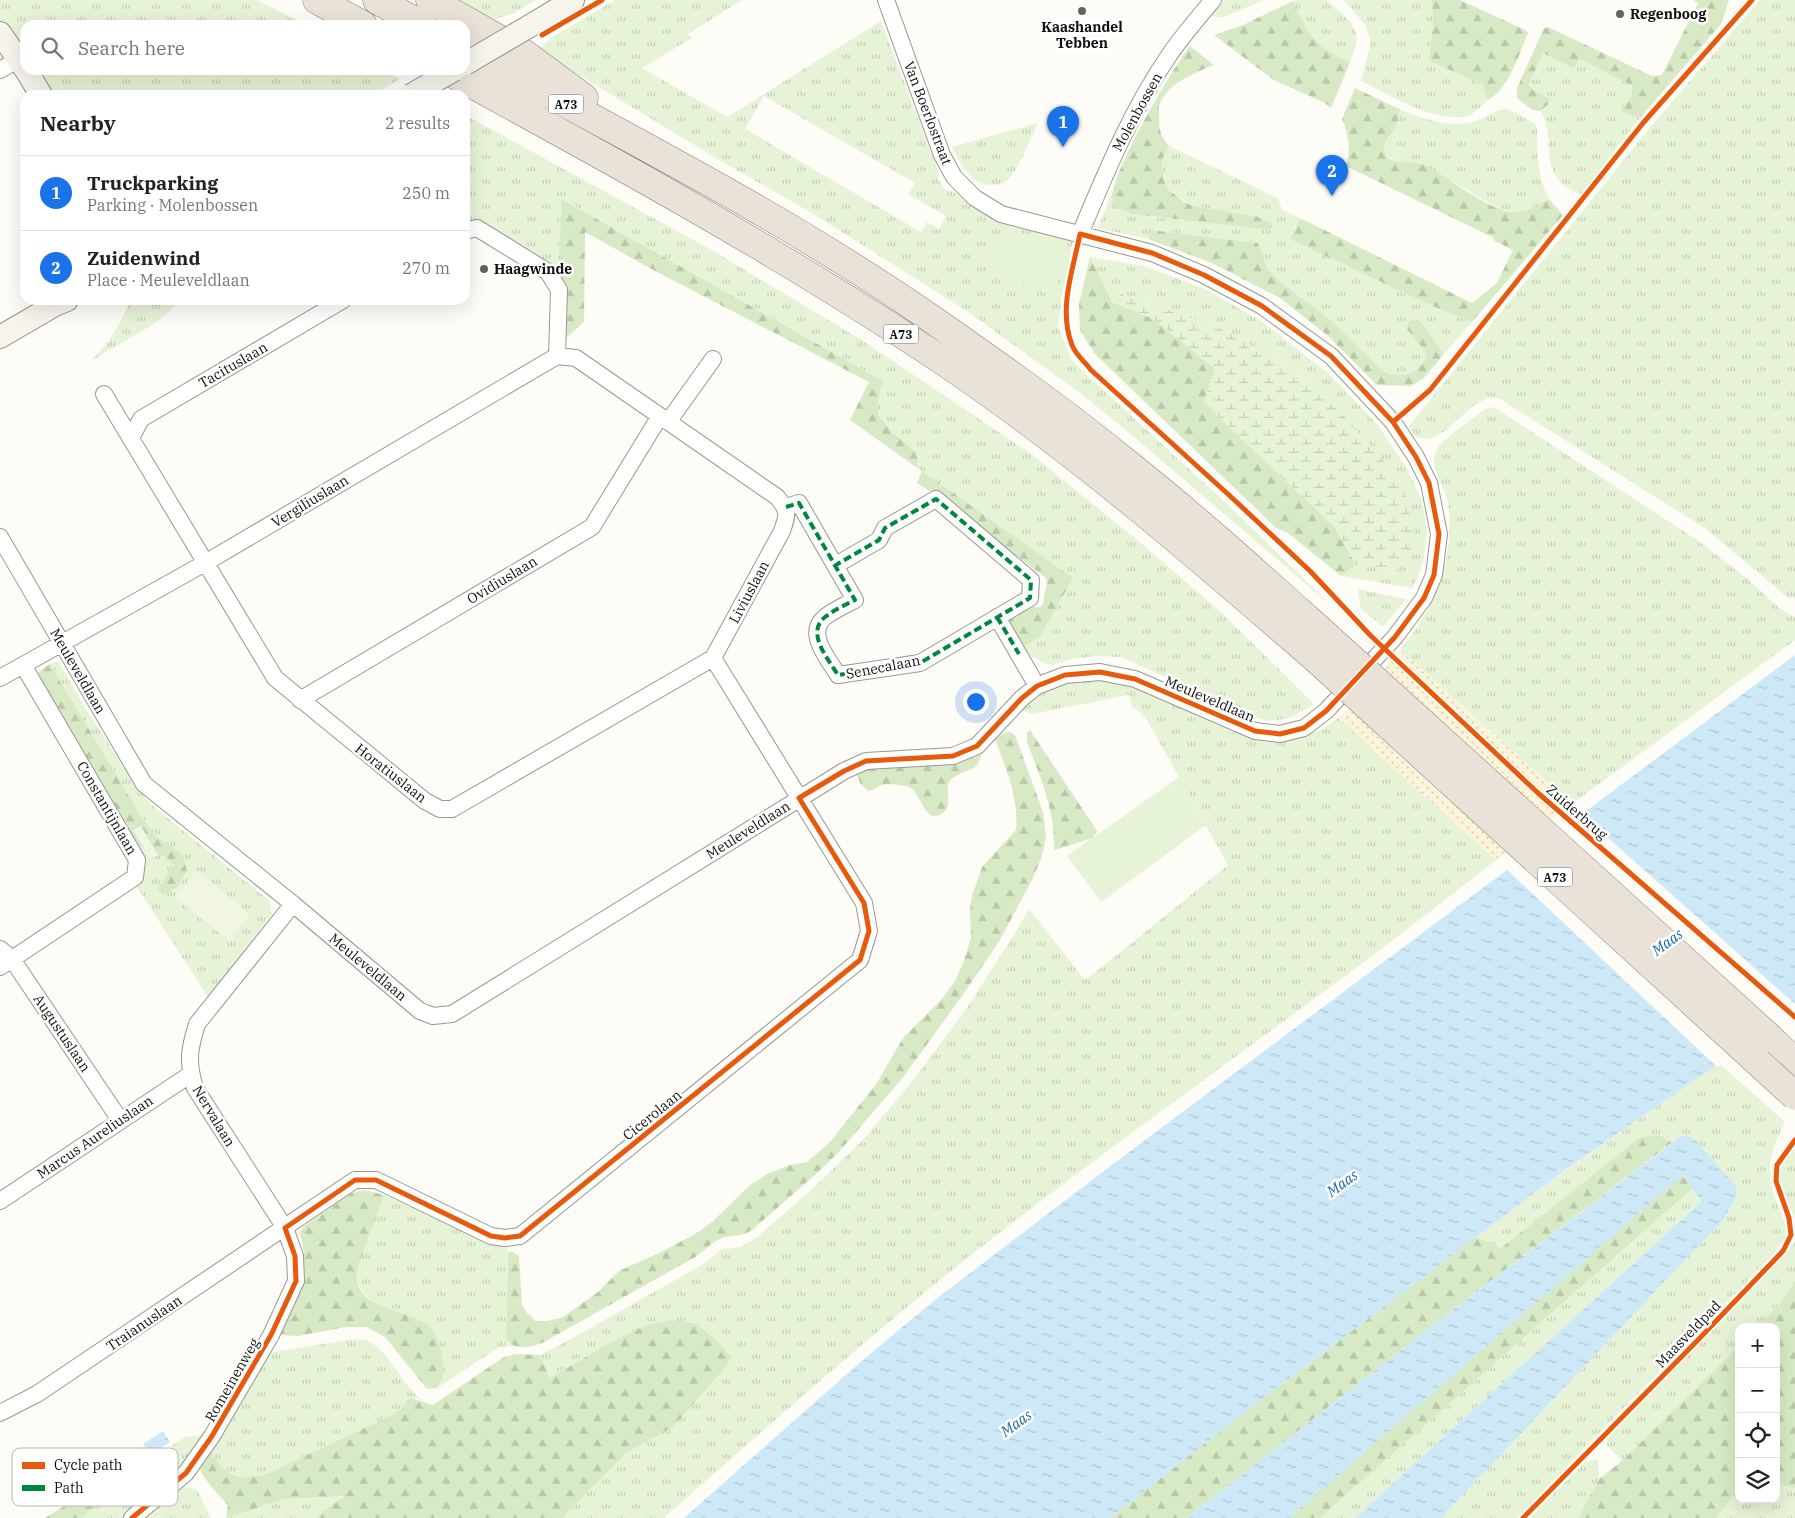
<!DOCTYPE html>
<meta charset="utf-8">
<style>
body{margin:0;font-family:"IBM Plex Serif",serif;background:#f2f2f2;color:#222}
.controls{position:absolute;right:15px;bottom:15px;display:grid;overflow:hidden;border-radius:10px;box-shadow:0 5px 20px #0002}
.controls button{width:45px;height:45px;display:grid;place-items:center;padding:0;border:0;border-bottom:1px solid #e0e0e0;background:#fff;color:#222;font:25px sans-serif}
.you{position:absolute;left:975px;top:701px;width:18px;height:18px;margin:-12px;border:4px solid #fff;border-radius:50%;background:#1a73e8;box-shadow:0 0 0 8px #1a73e833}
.badge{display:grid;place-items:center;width:32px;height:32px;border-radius:50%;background:#1a73e8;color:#fff;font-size:16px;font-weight:700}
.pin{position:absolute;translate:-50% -41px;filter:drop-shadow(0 1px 2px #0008)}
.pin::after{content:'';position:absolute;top:26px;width:18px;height:15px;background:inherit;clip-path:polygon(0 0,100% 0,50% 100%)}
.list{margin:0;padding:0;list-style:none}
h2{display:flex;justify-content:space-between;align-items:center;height:65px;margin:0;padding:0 20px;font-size:21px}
h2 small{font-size:16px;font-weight:400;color:#767676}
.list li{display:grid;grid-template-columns:32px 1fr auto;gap:15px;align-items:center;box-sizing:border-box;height:75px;padding:0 20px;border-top:1px solid #e0e0e0}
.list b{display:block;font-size:19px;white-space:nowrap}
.list p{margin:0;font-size:16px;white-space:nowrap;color:#767676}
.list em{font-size:16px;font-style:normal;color:#767676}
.icon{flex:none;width:28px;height:28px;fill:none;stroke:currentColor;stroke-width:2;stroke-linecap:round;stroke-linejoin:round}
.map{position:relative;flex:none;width:1795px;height:1518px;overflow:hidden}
.search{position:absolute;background:#fff;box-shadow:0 5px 20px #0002;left:20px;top:20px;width:450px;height:55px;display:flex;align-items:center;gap:12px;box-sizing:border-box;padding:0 18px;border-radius:15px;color:#767676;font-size:19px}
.panel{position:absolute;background:#fff;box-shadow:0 5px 20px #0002;left:20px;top:90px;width:450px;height:215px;border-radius:15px}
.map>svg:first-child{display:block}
.grass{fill:url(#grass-tufts);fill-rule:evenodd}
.forest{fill:url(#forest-firs)}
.wetland{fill:url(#wetland-marsh)}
.sand{fill:url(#sand-dots)}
.park{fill:#e7f3d7}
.pitch{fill:#f0f6e1}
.water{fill:url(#water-ripples)}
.pier{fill:#fdfcf7}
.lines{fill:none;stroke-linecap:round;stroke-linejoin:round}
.street-casing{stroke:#979795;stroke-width:18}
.secondary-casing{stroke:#8e8d8b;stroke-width:24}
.highway-casing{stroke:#858482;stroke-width:29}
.street{stroke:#fffffe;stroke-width:16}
.secondary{stroke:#f6f4eb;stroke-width:22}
.highway{stroke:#eae1d8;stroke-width:28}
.secondary-bridge-casing{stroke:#8e8d8b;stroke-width:24;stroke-linecap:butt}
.highway-bridge-casing{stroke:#858482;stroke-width:29;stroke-linecap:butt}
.secondary-bridge{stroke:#f6f4eb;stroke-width:22}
.highway-bridge{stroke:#eae1d8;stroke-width:28}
.quiet{stroke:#00873e;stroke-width:4;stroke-dasharray:8 4;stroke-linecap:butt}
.cycleway-casing{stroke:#fff;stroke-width:8}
.cycleway{stroke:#e8590c;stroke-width:5}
.poi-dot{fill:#646362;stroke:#fff;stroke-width:2}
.labels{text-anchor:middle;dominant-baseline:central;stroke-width:5;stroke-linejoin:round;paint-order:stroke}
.shield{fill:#fff;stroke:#585858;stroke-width:1}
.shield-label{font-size:12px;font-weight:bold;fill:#111}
.poi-label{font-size:14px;font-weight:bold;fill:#111;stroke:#fff;text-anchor:start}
.street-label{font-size:14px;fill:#111;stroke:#fff}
.water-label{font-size:15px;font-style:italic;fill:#1768a6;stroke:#fff}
.key{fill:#fff;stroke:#b8b8b8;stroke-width:1}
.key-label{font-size:14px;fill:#111}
</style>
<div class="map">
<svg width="1795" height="1518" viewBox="0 0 1795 1518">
<defs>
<pattern id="grass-tufts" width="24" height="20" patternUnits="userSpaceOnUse" patternTransform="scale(1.25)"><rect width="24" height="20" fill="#e7f3d7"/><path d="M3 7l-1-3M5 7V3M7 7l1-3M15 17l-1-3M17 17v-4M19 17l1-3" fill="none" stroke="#c5cfb8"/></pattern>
<pattern id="forest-firs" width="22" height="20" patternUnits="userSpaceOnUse" patternTransform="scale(1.25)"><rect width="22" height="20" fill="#d8eac5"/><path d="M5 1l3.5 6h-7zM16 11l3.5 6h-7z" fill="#b8c8a8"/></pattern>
<pattern id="wetland-marsh" width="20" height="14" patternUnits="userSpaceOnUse" patternTransform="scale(1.25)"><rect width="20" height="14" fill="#e7f3d7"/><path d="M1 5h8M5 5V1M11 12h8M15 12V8" fill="none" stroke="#c5cfb8"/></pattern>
<pattern id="sand-dots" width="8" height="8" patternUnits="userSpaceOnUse" patternTransform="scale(1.25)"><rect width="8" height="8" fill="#fcf4d9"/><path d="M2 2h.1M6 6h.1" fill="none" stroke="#d7d0b9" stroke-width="1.8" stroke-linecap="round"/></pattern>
<pattern id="water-ripples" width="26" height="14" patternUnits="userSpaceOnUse" patternTransform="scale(1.25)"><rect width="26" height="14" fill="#cde8f7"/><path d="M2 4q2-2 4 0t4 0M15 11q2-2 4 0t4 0" fill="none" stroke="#afc6d3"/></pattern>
</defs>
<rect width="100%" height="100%" fill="#fdfcf7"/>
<!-- grass -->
<path class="grass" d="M0,0H257L306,25H25V57L0,24Z
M452,0H536L512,14L489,21Z
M615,0H742L688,34L692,38L642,68L727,117L881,21L939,173L938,179L945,190C970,194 977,210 998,221C1016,230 1049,234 1069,239L1073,241L1061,300L1058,327L1072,361L1228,505L1335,609L1133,436L1084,396L967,311L810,212L719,160L538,50L551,38ZM764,96L915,183L908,194L946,216L939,229L927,222L921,232L745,129Z
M1225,0H1264L1225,17L1211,16Z
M1296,0H1326C1339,11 1361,25 1356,43C1355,50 1352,56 1350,62C1318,48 1305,34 1293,1Z
M1343,0H1429L1432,2L1433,24L1429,61L1482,84L1488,100C1483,104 1476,112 1470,115C1439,126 1388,94 1361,81L1371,42L1365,24Z
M1760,0H1795V598L1787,597L1706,529L1500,399L1489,397L1473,406L1445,431L1429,439L1416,437L1409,426L1652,125Z
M1543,53L1573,67L1580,59L1632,86V94L1620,112L1640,118L1582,193L1580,194C1574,191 1567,188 1563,184C1540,165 1556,133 1540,111L1549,104L1551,99L1533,90L1529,86Z
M34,70H384L400,79L373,95H50Z
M1505,109L1513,111L1535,124L1537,128C1537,154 1537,175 1549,199L1538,206L1517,212L1499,209L1421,163H1400L1393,160L1384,151L1387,139L1394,128L1401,110C1424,119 1448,128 1473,122C1485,119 1493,110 1505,109Z
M465,115L710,249L860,339L1030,453L1136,539L1222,613L1314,704L1292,717L1278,720L1267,721L1240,711L1121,657L1097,656L1072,659L1052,665L1046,664L1020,650L1072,578L916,467L918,462L916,452L892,432L878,415V400L883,381L563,199L558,273L546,261L500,235L484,224L468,222L465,217V202L468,200V169L465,165Z
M1038,123C1031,137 1018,172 1006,181C1003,184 997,185 992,185C970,185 961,164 952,147Z
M1169,146L1278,198L1282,210L1300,218L1291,234L1437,308L1472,322L1444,354L1426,328L1417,319L1409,321L1407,329L1424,350L1427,358L1416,370L1405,375H1390L1379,367L1332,321L1279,281L1267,268L1258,243L1151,230L1148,239L1098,228L1111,195V200L1149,217L1213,222L1256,216L1193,206L1169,190L1164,181L1162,160Z
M1090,257L1144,266L1205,289L1261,321L1329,374L1376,423L1406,467L1422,500L1427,532L1424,558L1418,576L1412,588L1341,576L1356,565L1398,569L1305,381L1268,355L1221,329L1121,293L1112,302Z
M131,300H182L154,324L91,361L108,342L119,324Z
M1494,407L1697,540L1749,580L1779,608L1795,617V640L1572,804L1400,650C1435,610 1456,555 1448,502C1444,483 1426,467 1438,448C1442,440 1476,416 1485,409Z
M1358,589L1406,599L1383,627L1361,609Z
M58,661L84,706L137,788L154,807L270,901L272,914L208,997L137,887L141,880L132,843L164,856L174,866L158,888L179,886L187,872L183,855L158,838L139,813L50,664Z
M1095,678L1115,681L1138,689L1231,731L1265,742H1281L1321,730L1338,718L1496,860C1328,994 1150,1115 980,1248C871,1334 768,1426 664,1518H562L626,1453L673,1427L697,1398L647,1325L618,1338L550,1378L540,1355L560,1345L702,1265L722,1249L741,1247L756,1238L810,1191L864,1139L914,1079L966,1009L1014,935L1029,909L1084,979H1087L1228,865L1146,718L1138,710L1132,708L1129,695L1032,714L1021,710C1040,688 1067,682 1095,678Z
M1719,1063L1785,1122C1773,1147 1768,1157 1771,1185C1773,1199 1791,1224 1784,1240C1781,1244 1777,1248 1775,1252C1690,1342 1602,1429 1517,1518H1441L1723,1220L1735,1200L1681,1136L1671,1143L1660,1135L1640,1137L1501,1248L1476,1237L1566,1170Z
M1795,1148V1219C1789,1205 1776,1183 1781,1168C1783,1161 1791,1154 1795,1148Z
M1693,1188L1702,1201L1355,1518H1320Z
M384,1195L495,1243L508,1244L506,1338L507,1341L516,1346L499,1347L437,1388L442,1378L423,1322C398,1313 350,1303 358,1267Z
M1795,1242V1282L1776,1308L1758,1327H1739V1346L1622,1461L1606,1444L1610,1434L1782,1258Z
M347,1340C354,1340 364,1338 370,1342C393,1356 402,1387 425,1402L417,1398L407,1400L401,1409L390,1416L269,1473C237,1482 227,1478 209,1449L268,1353Z
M205,1435L180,1472L127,1518H81L99,1503L118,1493L146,1463L185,1437Z
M1598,1459L1599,1479L1578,1518H1530L1585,1462Z
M1776,1483L1795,1488V1518H1716L1739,1488V1499H1776Z
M182,1486L197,1490L211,1518H141Z
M346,1496L321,1513L317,1518H226L285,1499Z"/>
<!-- forest -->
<path class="forest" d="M1429,0H1460L1527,31L1528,33C1519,54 1509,89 1488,100L1482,84L1429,61L1433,24L1432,2Z
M1693,0H1729L1721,24L1640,118L1620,112L1632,94V86L1580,59L1573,68L1543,53L1529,85L1533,90L1551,99L1549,104L1540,111L1532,110L1517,98V88L1544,28L1548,27L1652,76L1662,75L1698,3Z
M1293,1C1306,34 1318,48 1350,62L1331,108L1325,103L1274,80L1214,35L1243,25Z
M1190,46L1214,65C1195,73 1166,83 1159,106C1159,109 1159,114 1159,118C1159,130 1161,137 1169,146L1162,160L1164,181L1169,190L1183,201L1193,206L1256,216L1273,224L1271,228L1266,229L1130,214L1112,204C1106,180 1172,69 1190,46Z
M1355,88L1401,110C1399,115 1397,122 1395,128C1391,135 1382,142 1385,152C1391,169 1414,159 1426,165C1447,177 1484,206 1506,211C1522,214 1536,207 1549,199L1563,215L1472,322L1437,308L1290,239L1300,218L1472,303L1497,283L1513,250L1493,240L1494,238L1346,166C1351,150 1349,134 1342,119Z
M562,199L883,381L878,400V415L892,432L916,452L918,462L916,467L850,420L869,382L655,271L585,232L584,322L566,338L558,273Z
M1151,230L1258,243L1267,268L1279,281L1332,321L1379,367L1390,375H1405L1416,370L1427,358L1424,350L1407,329L1409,321L1417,319L1426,328L1444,354L1424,378L1411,386L1377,385L1328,336L1280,298L1212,263L1148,239Z
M1090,257L1112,302L1154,319L1215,369L1204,403L1335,527L1356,565L1341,576L1288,533L1276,528L1095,354L1080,330L1079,304Z
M922,471L1073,578L1041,635L1020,650L1005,620L1028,607H1041L1043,604L1047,581L1046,578L936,495L917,483Z
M50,664L139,813L158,838L183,855L187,871L179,886L164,894L157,889L174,866L164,856L132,843L36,674Z
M1030,730L1097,831L1093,838L1054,850C1055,809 1041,780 1027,742V733Z
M1010,732L1015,735L1043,812L1046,836L1042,856L1032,880L1000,940L962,996L904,1076L838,1153L816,1174L752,1230C741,1237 736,1235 725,1237C714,1240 705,1250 697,1256L544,1342C533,1347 513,1352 506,1338L508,1253L511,1251L519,1256L522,1305L527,1313L536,1321H548L563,1317L598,1292L619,1271L661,1252L697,1233L713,1221L750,1185L769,1173L790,1165L807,1162L814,1156L830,1142L877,1083L903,1038L941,1000L955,981L963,963L971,938L970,909L972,895L978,879L982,867L1016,830C1019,797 1006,769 995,739L1004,733Z
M982,746C980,774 972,766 954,777C940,786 955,802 944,812C925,828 921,792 909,787C902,785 888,783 882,785C876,787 874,790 868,791L860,783L856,771Z
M1660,1135L1671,1143L1433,1325L1187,1518H1110L1237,1418L1476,1237L1501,1248L1640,1137Z
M1682,1175L1693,1188L1320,1518H1289Z
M365,1190L384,1195L358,1267C348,1311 409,1308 430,1327C436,1333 440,1347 442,1355C444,1368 445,1377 437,1388L427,1389L385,1337L366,1327H346L298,1336L279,1335L304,1273V1253L300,1232L303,1227L352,1193Z
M1795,1282V1488L1776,1483V1327H1758L1776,1308Z
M671,1320L697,1324L718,1342L729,1355L728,1364L673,1427L626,1453L562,1518H317L321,1513L345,1496L285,1499L226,1518L228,1505C221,1497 199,1476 200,1466C201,1461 207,1454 209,1449C227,1478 237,1482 269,1473L390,1416L401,1409L407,1400L411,1398L433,1405L504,1357L516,1354L540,1355L550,1378L618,1338L647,1325Z
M1739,1346V1488L1716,1518H1578L1599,1479L1622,1461Z
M142,1457L146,1463L118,1493L99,1503L81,1518H45Z"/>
<!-- wetland -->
<path class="wetland" d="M1121,293L1222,329L1268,355L1305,381L1345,417L1383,460L1409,502L1414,534L1410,556L1398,569L1356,565L1335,527L1204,403L1215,369L1154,319L1112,302Z"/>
<!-- sand -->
<path class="sand" d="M1400,650L1572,804L1496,860L1338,718L1347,711Z"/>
<!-- park -->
<path class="park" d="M1001,230L1067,242L1054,295L987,268Z
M1179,777L1206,825L1101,902L1067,856Z"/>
<!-- pitch -->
<path class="pitch" d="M141,826L158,855L151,859L133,830Z
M197,870L250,914L229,941L175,897Z"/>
<!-- water -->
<path class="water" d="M1795,655V1011L1565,1170L1266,1396L1110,1518H684L864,1359L936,1299L1133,1149Z
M1681,1136L1692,1137L1737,1187L1735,1200L1723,1220L1441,1518H1355L1702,1201L1683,1175L1289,1518H1187L1433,1325Z
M163,1431L170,1442L150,1455L143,1444Z
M48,1487L53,1497L33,1507L28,1498Z"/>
<!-- pier -->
<path class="pier" d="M1579,812L1795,1004V1014L1717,1067L1505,868L1543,841Z"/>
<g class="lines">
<!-- street casing -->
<g class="street-casing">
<path id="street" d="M0,70L19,59
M465,231L477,228L548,272L559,290L557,356
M1080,234C1106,172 1132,109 1170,54C1183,35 1198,18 1213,0
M104,394L275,678L425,801L440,809H452L713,658
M668,422L713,359
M131,438L141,419L343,300
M786,507L799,503L855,600C845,605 834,610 825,617C805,633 829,660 838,675L920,663L1030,598L1031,580L936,499L885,528L879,540L836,565
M0,537L144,784L293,904L420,1011L433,1016L452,1014L844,771L866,761L953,756L977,746L1022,698L1037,686L1065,675L1100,672L1135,679L1255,731L1280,734L1304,728L1326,711L1395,637L1424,598L1434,575L1439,534L1429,483L1416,457L1393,422L1331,356L1262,306L1204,275L1152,253L1001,214L975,198L954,177L942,155L886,0
M997,617L1037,686
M0,678L205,563L557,356
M300,700L592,527L660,416
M0,949L12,959L120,1120
M0,967L135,877L137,860L23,665
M0,1201L191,1074
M0,1413L37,1394L355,1180H376L491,1236L505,1238L520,1236L860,960L869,931L864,903L713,658L782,531C788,514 789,511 777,497L576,358L557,356
M132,1518L186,1473L212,1436L271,1335L296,1281L295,1256L285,1228L195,1088C187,1061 189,1050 197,1024L293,904"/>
</g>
<!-- secondary casing -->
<g class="secondary-casing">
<path id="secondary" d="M528,27L573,0
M0,33L25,69
M26,70L41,95
M0,337L55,305L67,300"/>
</g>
<!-- highway casing -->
<g class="highway-casing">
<path id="highway" d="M317,0L363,25
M377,0L422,25
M430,0L522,52L584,98
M465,49C624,136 787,218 936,322C999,366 1063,411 1123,460C1195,517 1263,579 1331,640
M446,70C615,162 783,254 943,361C1075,450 1195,554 1315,658
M1770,1038L1795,1062"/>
</g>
<!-- street -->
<use href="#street" class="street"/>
<!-- secondary -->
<use href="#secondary" class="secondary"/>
<!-- highway -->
<use href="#highway" class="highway"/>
<!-- secondary-bridge casing -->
<g class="secondary-bridge-casing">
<path id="secondary-bridge" d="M465,64L528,27
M411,95L454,70"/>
</g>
<!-- highway-bridge casing -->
<g class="highway-bridge-casing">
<path id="highway-bridge" d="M1331,640L1770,1038
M1315,658L1795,1096"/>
</g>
<!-- secondary-bridge -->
<use href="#secondary-bridge" class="secondary-bridge"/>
<!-- highway-bridge -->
<use href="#highway-bridge" class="highway-bridge"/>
<!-- quiet -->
<path class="quiet" d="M786,507L799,503L855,600C845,605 834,610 825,617C805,633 829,660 838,675L920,663L1030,598L1031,580L936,499L885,528L879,540L836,565
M997,617L1019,654"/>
<!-- cycleway casing -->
<g class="cycleway-casing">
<path id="cycleway" d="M542,35L602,0
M1393,422L1430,390L1643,123L1752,0
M132,1518L186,1473L212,1436L271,1335L296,1281L295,1256L285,1228L355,1180H376L491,1236L505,1238L520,1236L860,960L869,931L864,903L799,798L844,771L866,761L953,756L977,746L1022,698L1037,686L1065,675L1100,672L1135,679L1255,731L1280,734L1304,728L1326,711L1395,637L1424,598L1434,575L1439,534L1429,483L1416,457L1393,422L1331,356L1262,306L1204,275L1152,253L1080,234C1073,270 1058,309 1072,345C1075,354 1085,362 1091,370L1229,495L1310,571L1371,636L1538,793L1795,1017
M1523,1518L1696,1342L1783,1251L1791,1235L1789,1218L1776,1181L1777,1165L1795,1140"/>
</g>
<!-- cycleway -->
<use href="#cycleway" class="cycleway"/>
</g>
<!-- markers -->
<g class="poi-dot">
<circle cx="1082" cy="11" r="5"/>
<circle cx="1620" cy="14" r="5"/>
<circle cx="484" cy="269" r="5"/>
</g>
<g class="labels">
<!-- shield labels -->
<g class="shield">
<rect x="548.5" y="94.5" width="35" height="19" rx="4"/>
<rect x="883.5" y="324.5" width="35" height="19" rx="4"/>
<rect x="1537.5" y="867.5" width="35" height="19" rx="4"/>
</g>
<g class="shield-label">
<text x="566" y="104">A73</text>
<text x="901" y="334">A73</text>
<text x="1555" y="877">A73</text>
</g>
<!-- poi labels -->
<g class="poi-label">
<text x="1630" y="14">Regenboog</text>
<text x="1082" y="27" text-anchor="middle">Kaashandel<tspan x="1082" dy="16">Tebben</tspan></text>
<text x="494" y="269">Haagwinde</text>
</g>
<!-- street labels -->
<g class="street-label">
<text transform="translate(1137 112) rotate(-61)">Molenbossen</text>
<text transform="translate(928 113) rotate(69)">Van Boerlostraat</text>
<text transform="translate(233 365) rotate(-30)">Tacituslaan</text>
<text transform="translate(310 501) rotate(-31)">Vergiliuslaan</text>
<text transform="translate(502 580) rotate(-31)">Ovidiuslaan</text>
<text transform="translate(749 592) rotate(-62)">Liviuslaan</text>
<text transform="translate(883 667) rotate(-11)">Senecalaan</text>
<text transform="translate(78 671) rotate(60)">Meuleveldlaan</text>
<text transform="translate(1210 699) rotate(23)">Meuleveldlaan</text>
<text transform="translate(391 773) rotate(38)">Horatiuslaan</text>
<text transform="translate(107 808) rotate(60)">Constantijnlaan</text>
<text transform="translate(1577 812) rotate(41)">Zuiderbrug</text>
<text transform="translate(748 830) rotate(-32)">Meuleveldlaan</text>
<text transform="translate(368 967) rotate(40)">Meuleveldlaan</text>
<text transform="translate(62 1033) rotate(56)">Augustuslaan</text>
<text transform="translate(652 1115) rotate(-39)">Cicerolaan</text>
<text transform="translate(214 1116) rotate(59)">Nervalaan</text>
<text transform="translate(95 1137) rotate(-34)">Marcus Aureliuslaan</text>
<text transform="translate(144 1323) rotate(-34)">Traianuslaan</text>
<text transform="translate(1688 1334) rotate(-46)">Maasveldpad</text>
<text transform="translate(232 1380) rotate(-60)">Romeinenweg</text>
</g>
<!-- water labels -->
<g class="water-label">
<text transform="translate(1667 942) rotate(-37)">Maas</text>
<text transform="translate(1342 1183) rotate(-36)">Maas</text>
<text transform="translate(1016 1423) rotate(-36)">Maas</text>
</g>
</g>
<!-- legend -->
<rect x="12" y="1448" width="166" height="58" rx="8" class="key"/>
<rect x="22" y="1462" width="23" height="7" fill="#e8590c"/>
<rect x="22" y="1485" width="23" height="6" fill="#00873e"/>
<g class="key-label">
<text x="54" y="1470">Cycle path</text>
<text x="54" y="1493">Path</text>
</g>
</svg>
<div class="controls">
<button>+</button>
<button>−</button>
<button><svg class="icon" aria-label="locate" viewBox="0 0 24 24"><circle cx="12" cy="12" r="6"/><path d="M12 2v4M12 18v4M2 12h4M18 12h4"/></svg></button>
<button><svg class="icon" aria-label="layers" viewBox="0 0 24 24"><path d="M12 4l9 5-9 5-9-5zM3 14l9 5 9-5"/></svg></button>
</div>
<div class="you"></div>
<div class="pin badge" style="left:1063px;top:147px">1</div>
<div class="pin badge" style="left:1332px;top:196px">2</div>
<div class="search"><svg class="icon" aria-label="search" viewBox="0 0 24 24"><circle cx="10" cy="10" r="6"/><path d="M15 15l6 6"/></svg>Search here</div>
<section class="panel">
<h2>Nearby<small>2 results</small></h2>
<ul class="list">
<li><span class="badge">1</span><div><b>Truckparking</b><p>Parking · Molenbossen</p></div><em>250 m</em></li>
<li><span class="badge">2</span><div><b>Zuidenwind</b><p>Place · Meuleveldlaan</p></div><em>270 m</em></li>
</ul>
</section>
</div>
